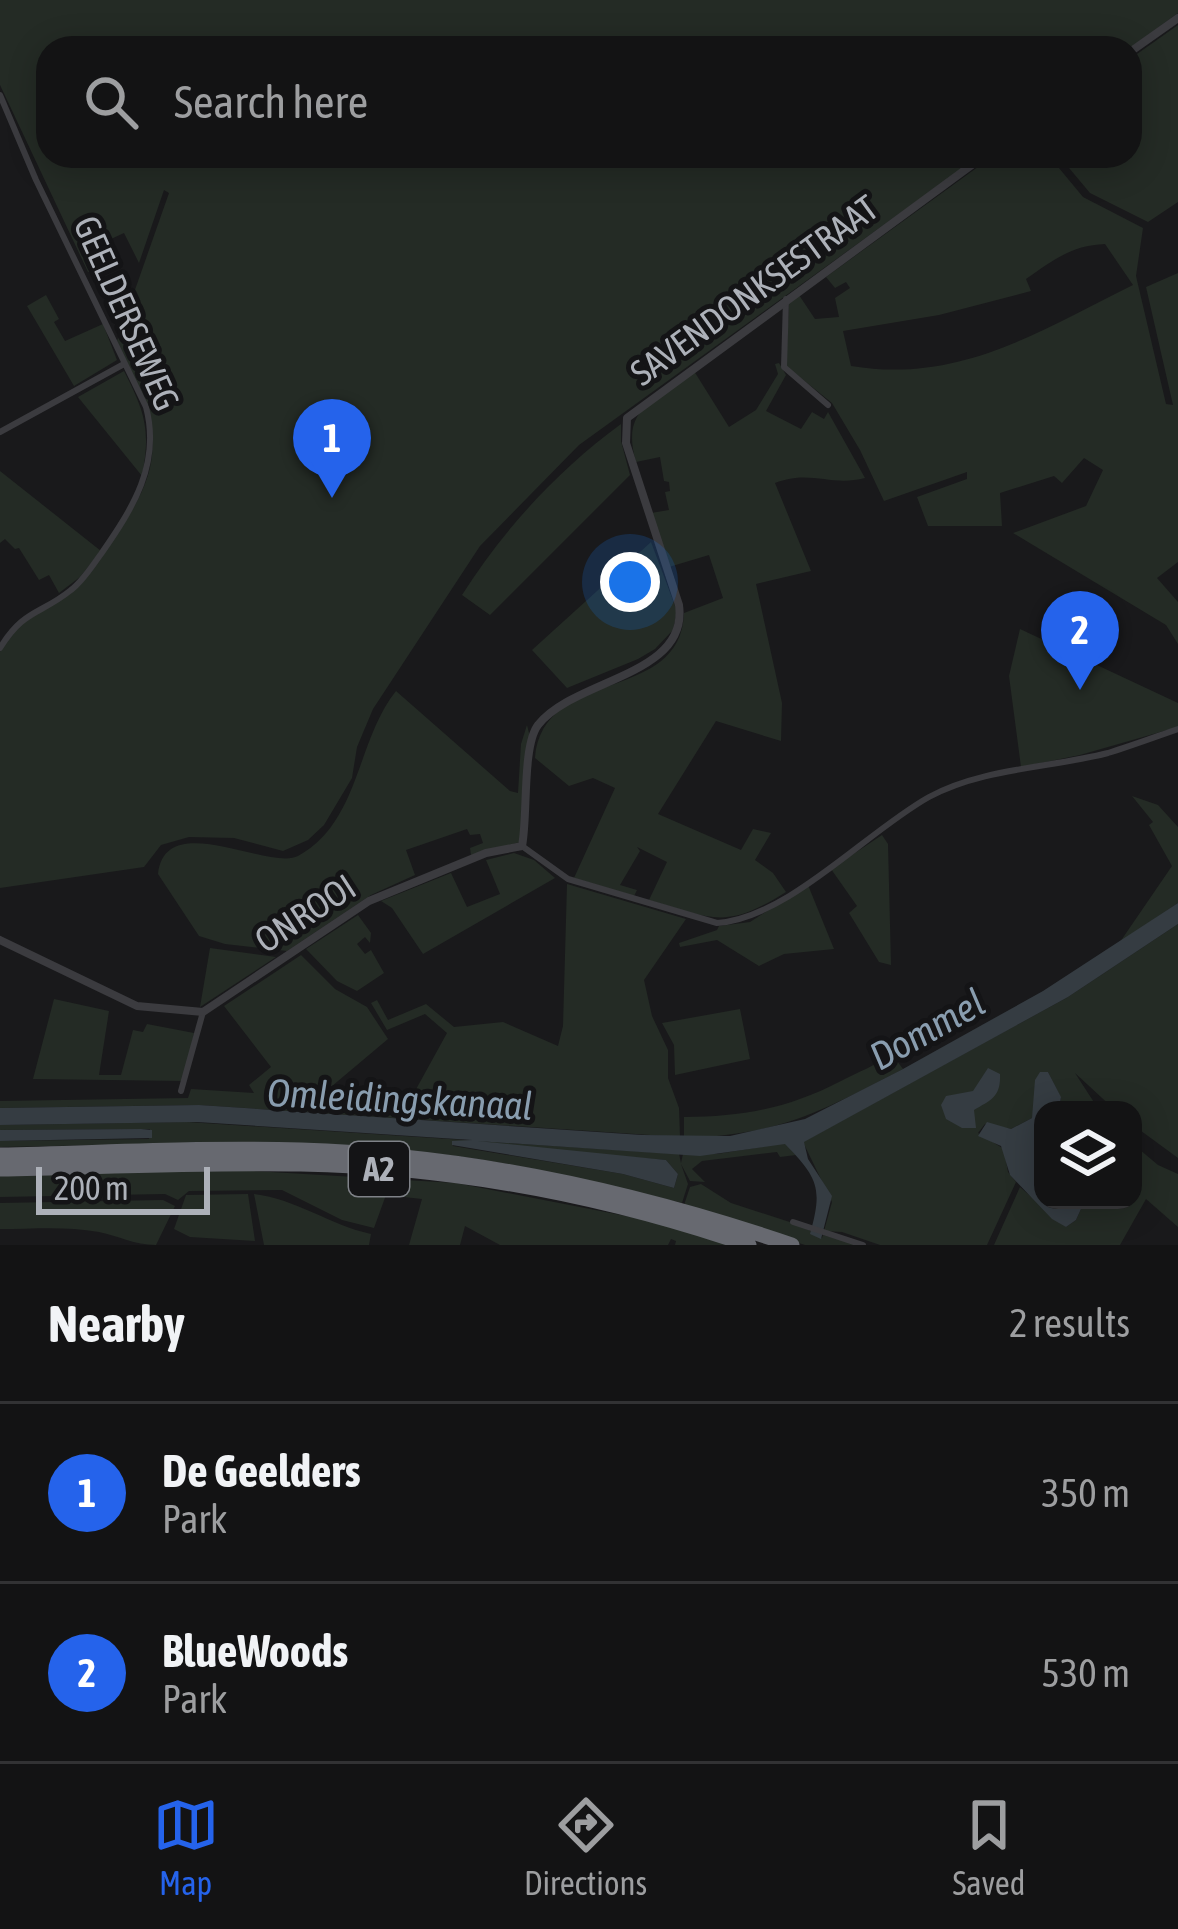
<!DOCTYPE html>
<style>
body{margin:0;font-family:"Asap Condensed",sans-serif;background:#1c1c1d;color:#f1f3f6}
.controls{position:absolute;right:36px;bottom:36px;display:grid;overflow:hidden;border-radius:24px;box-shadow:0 6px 30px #0003}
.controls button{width:108px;height:108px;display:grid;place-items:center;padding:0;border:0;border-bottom:3px solid #323234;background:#131314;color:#f1f3f6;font:60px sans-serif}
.scale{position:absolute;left:36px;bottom:30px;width:174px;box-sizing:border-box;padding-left:12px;border:6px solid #adb1b9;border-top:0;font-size:33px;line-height:42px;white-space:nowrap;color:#adb1b9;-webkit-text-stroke:9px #141416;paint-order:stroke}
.you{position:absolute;left:630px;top:582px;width:42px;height:42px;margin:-30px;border:9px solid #fff;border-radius:50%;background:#1a73e8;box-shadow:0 0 0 18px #1a73e833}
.badge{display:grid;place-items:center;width:78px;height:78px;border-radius:50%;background:#2563eb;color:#fff;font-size:39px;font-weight:700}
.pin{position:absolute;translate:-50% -99px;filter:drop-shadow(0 3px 6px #0008)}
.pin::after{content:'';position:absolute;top:63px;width:42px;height:36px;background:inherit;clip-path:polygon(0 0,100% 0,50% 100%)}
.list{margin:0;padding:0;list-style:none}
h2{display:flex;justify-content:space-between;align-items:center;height:156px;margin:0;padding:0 48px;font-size:51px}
h2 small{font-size:39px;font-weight:400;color:#9d9ea0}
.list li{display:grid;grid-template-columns:78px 1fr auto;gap:36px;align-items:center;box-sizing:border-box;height:180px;padding:0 48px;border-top:3px solid #323234}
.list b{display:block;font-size:45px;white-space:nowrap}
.list p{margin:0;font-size:39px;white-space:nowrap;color:#9d9ea0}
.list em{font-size:39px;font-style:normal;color:#9d9ea0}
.icon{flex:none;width:66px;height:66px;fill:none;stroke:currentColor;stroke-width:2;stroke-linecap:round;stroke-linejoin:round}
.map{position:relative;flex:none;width:1178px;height:1245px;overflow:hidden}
.search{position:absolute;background:#131314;box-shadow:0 6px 30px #0003;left:36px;right:36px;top:36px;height:132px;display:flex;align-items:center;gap:30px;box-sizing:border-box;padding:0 42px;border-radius:36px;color:#9d9ea0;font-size:45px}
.sheet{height:516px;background:#131314}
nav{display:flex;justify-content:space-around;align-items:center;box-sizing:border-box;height:168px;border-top:3px solid #323234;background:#131314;font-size:33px;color:#9d9ea0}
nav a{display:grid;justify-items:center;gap:6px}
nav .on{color:#2563eb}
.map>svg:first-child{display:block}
.green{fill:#242b25;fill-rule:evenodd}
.water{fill:#353c42}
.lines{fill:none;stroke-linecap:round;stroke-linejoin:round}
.minor{stroke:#3b3b3f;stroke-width:6}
.tertiary{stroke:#3b3b3f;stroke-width:8}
.motorway{stroke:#676970;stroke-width:15}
.labels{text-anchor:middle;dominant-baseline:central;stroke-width:10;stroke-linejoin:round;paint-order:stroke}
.shield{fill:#141416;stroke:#7f8288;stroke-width:3}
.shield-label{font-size:33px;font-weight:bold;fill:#adb1b9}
.street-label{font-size:36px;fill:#adb1b9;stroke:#141416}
.water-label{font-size:39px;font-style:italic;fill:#899daf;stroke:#141416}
</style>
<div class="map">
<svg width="1178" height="1245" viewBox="0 0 1178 1245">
<rect width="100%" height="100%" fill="#19191b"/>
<!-- green -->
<path class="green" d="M0,0H1178V13L1130,48H48V156H979L579,445L480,546L373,709L357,747L352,778L324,825L308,840L283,851L234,838L189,837L161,845L144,867L0,888V652C22,615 37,618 69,594C85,582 97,560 109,544C173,459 158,429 117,341L169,193L164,190L139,263L124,233L111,239L119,257L88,272L0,85Z
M1178,25V202L1148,222L1090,193L1059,156H1130V59Z
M993,156H1049L1083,197L1143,228L1136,276L1166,404L1173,405L1146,287L1178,273V562L1157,578L1178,602V644L1166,625L1013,533L1086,506L1103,470L1084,458L1062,483L1054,476L1000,493L1002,526H928L917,497L967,479V472L884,501L860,450L832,403L786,366L789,303L799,295L815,319L839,317L835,298L850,288L846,282L835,288L826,277ZM1105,244L1133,285C1040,331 959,384 851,366L843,331L939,315L1031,291L1026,279C1052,261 1072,245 1105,244Z
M46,295L59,319L54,322L65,341L103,324L117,360L74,386L27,306Z
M779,363L786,375L766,411L801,429L812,412L824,419L828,412L865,478C831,487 810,469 775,483L811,571L756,584L782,703L781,741L716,721L658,814L741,850L753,829L771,833L755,860L773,873L786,892C726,930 713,919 649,900L667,862L637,847L640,851L620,885L637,890L634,896L574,878L615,788L593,778L569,786L535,758C543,665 681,705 684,613L723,598L709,555L669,567L651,513L669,510L665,492L670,491L669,482L664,481L660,457L636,462C620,408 655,400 694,371L729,427L756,410L778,374L775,364Z
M124,371C145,412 151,430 142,476L78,397Z
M621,424V441L630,475L490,615L462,595C503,530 559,469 621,424Z
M0,471L101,551L80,577L59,593L49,575L39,580L19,548L15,549L5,539L0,543Z
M651,542L677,611L673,630L655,649L638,659L567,688L532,650Z
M1020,629L1178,703V727L1080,755L1021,767L1009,676Z
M396,691L510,791L518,793L521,744L527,725L530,737L520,842L471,855L470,848L483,843L480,834L470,835L467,829L406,850L415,875L371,895L287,951L225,944L199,936L158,874C165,808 269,871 298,856C360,822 356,741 396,691Z
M1132,796L1158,805L1178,827V903L1120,942L1172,866L1149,825L1153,822Z
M882,835L888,844L891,965L879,962L849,913L857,906L831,869Z
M514,853L534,860L555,878L423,954L392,908L381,901L451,873L467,907L500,894L486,860Z
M567,884L686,919L644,980L652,1016L668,1050V1078L679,1108L680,1137L199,1105L0,1108V1101L188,1098L191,1089L254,1093L249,1085L271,1067L224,1006L301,955L335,989L367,1007L388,1039L319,1097L409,1102L447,1033L425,1014L387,1030L371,1003L377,1000L388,1020L426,1004L454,1027L503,1022L558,1046L563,1026Z
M808,885L834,949L784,954L759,966L717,940L680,947L679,943L717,930L719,926L750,922Z
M358,915L371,933L370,943L365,937L357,944L365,954L371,950L384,973L357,991L337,981L306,949Z
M1178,924V1158L1133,1125V1110H1115L1075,1073L1099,1110H1059L1061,1098L1048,1072L1032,1118L1011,1129L985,1124L978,1133L1004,1149L1008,1172L1016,1182L987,1245H880L842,1232L824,1231L832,1202L803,1142L1068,997Z
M210,948L276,957L200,1007Z
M54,999L109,1011L99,1075H121L133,1030L143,1032L147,1024L194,1033L185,1081L33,1079Z
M740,1009L750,1059L675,1075L674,1045L662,1023Z
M891,1053L903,1069C820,1112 780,1135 684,1138V1117C743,1117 789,1108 841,1081C858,1072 878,1065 891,1053Z
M187,1122L679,1154L681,1163L683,1154H717L785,1143L796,1155L780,1157L777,1152L702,1161L692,1169L705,1182L690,1181L681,1164L688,1184L682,1203C599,1183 516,1162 430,1153C288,1138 143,1145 0,1147V1141L149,1139L150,1129L0,1130V1125ZM452,1142L666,1160L678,1174L674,1188L623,1174L453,1146Z
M1133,1144L1158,1165L1178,1174V1227L1146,1199L1120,1245H994L1020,1187L1066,1227L1076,1220L1085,1200H1133Z
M239,1170L456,1183L667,1224L730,1245H675L676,1241L671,1239L668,1245H500L465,1226L460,1245H409L422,1199L386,1195L374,1228L342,1220L282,1190L189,1191L178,1200L165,1194L0,1197V1174Z
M701,1184L731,1203L802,1226L822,1238L823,1235L859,1245H805L684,1205L690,1187Z
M248,1194L255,1241L190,1237L174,1229L186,1195Z
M254,1194C296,1199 330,1225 371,1234L369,1245H264Z
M163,1200L175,1206L156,1245C134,1245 119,1236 99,1232C66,1226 33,1229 0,1229V1203Z"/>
<!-- water -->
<path class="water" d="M1178,903V924L1068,997L804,1142L808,1159L832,1196L821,1239L810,1234C823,1188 818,1178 785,1144L700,1156L477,1141L666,1160L678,1174L674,1188L623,1174L452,1145V1141L472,1140L197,1122L0,1125V1108L199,1105L642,1135L730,1136L805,1119L903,1069L1043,991Z
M988,1068L1000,1074C1001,1097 991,1100 974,1110L976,1128H962L946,1119L941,1105L946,1096L973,1091Z
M1040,1072H1048L1061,1097L1059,1110H1043V1200H1085L1076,1220L1066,1227L1052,1219L1010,1175L1001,1146L978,1136L987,1122L1011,1129L1032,1118L1035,1080Z
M141,1129L152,1130V1138L0,1141V1130Z"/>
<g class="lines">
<!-- minor -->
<path class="minor" d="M0,95L36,180L146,407C161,464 133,508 101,554C92,566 83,581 71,590C40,615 24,609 0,648
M786,299L784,367L828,405
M0,432L124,364
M522,846L568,879L717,923C788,918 866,832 929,797C982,768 1050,768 1108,753C1131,746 1155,737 1178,729
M181,1091L203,1012
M793,1222L863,1245"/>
<!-- tertiary -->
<path class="tertiary" d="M1130,52L1178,18
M0,940L137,1006L203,1012L369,901L486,853L522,846C528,816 522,746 538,725C574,679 689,676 679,605L626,443L627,418L984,156"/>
<!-- motorway -->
<path class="motorway" d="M0,1155C100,1153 201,1147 301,1150C470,1155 633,1191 792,1245
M0,1169C100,1167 201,1162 301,1164C453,1167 606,1196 749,1245"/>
</g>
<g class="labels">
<!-- shield labels -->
<rect class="shield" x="349" y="1142" width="60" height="54" rx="9"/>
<g class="shield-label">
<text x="379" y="1169">A2</text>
</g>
<!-- street labels -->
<g class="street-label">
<text transform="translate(754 290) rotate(-36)">SAVENDONKSESTRAAT</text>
<text transform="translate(127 313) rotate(66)">GEELDERSEWEG</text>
<text transform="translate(305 913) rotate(-33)">ONROOI</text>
</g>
<!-- water labels -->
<g class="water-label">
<text transform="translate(927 1029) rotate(-29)">Dommel</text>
<text transform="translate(400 1099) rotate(3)">Omleidingskanaal</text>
</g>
</g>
</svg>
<div class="controls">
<button><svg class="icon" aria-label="layers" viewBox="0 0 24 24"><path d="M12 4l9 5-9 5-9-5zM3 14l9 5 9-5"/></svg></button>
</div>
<div class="scale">200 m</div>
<div class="you"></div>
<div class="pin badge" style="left:332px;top:498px">1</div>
<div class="pin badge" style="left:1080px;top:690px">2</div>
<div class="search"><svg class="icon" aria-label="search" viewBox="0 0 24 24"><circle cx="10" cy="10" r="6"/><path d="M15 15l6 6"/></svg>Search here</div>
</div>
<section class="sheet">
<h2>Nearby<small>2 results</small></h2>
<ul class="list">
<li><span class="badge">1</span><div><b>De Geelders</b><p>Park</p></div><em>350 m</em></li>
<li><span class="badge">2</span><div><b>BlueWoods</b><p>Park</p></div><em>530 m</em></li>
</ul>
</section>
<nav>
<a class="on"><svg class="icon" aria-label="map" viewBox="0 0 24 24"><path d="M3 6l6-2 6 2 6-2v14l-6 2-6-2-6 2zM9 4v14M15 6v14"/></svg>Map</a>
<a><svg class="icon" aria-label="directions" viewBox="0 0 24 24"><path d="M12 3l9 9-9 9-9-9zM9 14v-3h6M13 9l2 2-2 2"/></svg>Directions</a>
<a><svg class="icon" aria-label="saved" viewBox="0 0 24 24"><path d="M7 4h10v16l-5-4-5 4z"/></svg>Saved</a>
</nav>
